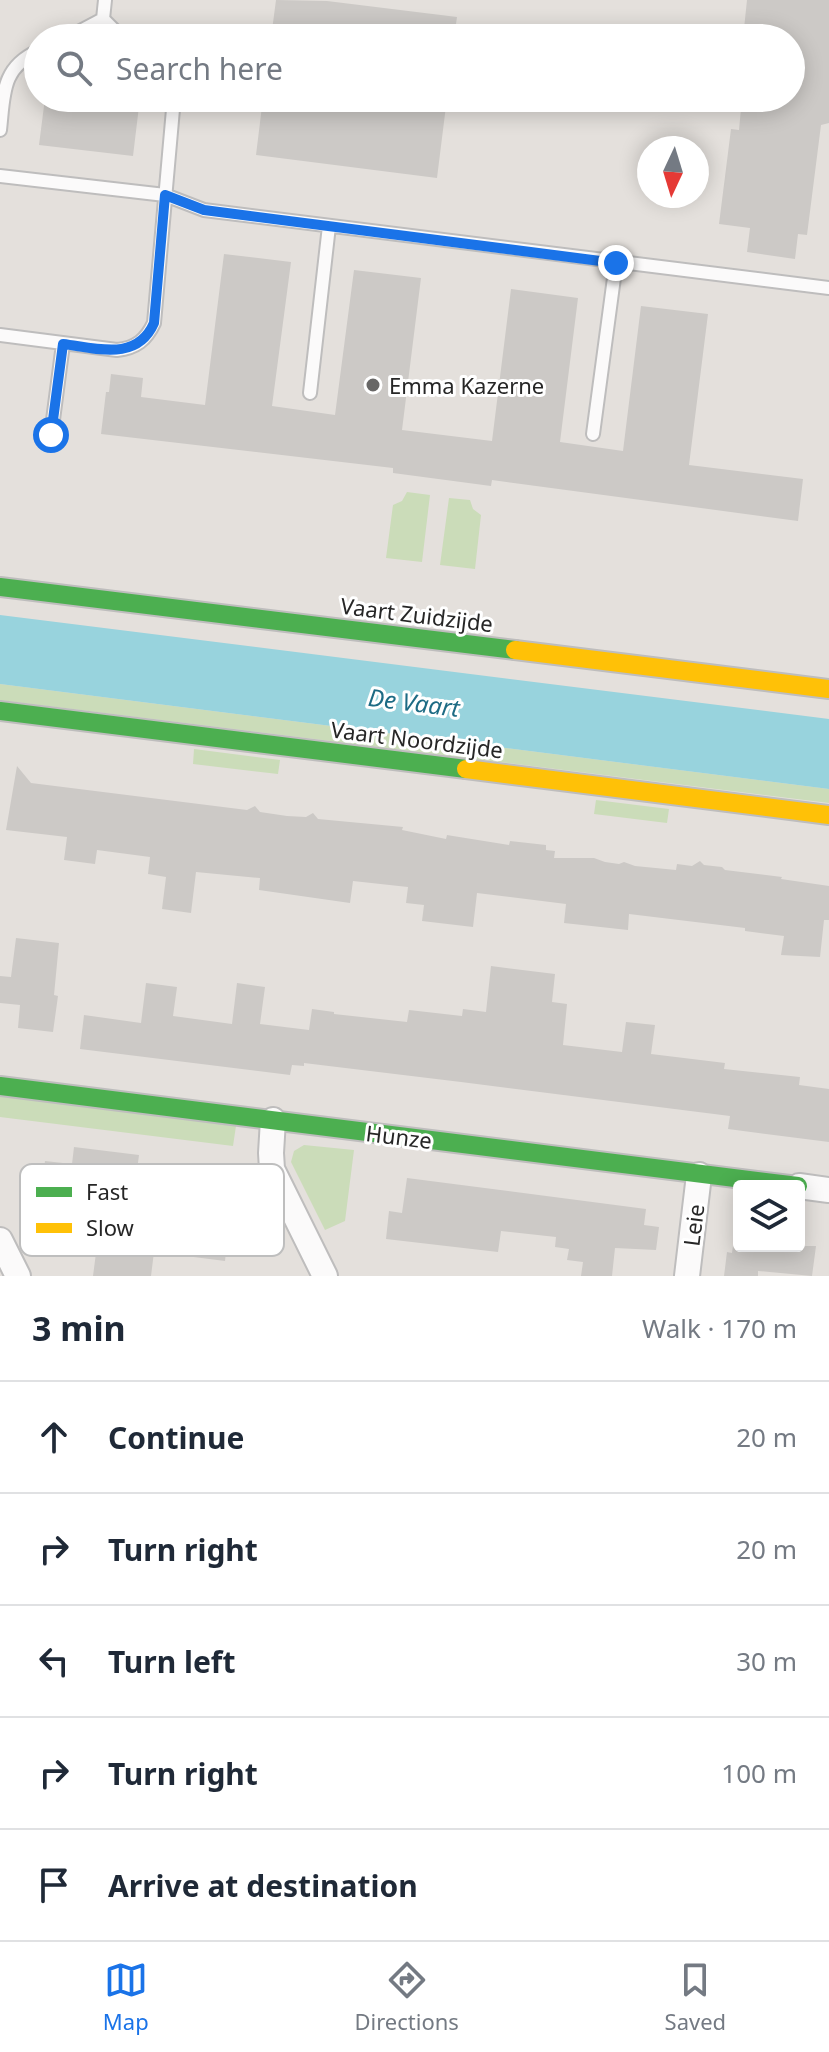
<!DOCTYPE html>
<meta charset="utf-8">
<style>
body{margin:0;font-family:"Noto Sans",sans-serif;background:#f2f2f3;color:#1f2937}
.controls{position:absolute;right:24px;bottom:24px;display:grid;overflow:hidden;border-radius:8px;box-shadow:0 4px 20px #0003}
.controls button{width:72px;height:72px;display:grid;place-items:center;padding:0;border:0;border-bottom:2px solid #e0e1e3;background:#fff;color:#1f2937;font:40px sans-serif}
.compass{position:absolute;left:637px;top:136px;width:72px;height:72px;border-radius:50%;background:#fff;box-shadow:0 4px 20px #0003;rotate:184deg}
.stop{position:absolute;width:24px;height:24px;margin:-18px;border:6px solid #1a73e8;border-radius:50%;background:#fff}
.stop.end{background:#1a73e8;border-color:#fff;box-shadow:0 2px 8px #0008}
.list{margin:0;padding:0;list-style:none}
h2{display:flex;justify-content:space-between;align-items:center;height:104px;margin:0;padding:0 32px;font-size:34px}
h2 small{font-size:26px;font-weight:400;color:#747a83}
.list li{display:grid;grid-template-columns:52px 1fr auto;gap:24px;align-items:center;box-sizing:border-box;height:112px;padding:0 32px;border-top:2px solid #e0e1e3}
.list b{display:block;font-size:30px;white-space:nowrap}
.list em{font-size:26px;font-style:normal;color:#747a83}
.icon{flex:none;width:44px;height:44px;fill:none;stroke:currentColor;stroke-width:2;stroke-linecap:round;stroke-linejoin:round}
.map{position:relative;flex:none;width:829px;height:1276px;overflow:hidden}
.search{position:absolute;background:#fff;box-shadow:0 4px 20px #0003;left:24px;right:24px;top:24px;height:88px;display:flex;align-items:center;gap:20px;box-sizing:border-box;padding:0 28px;border-radius:44px;color:#747a83;font-size:30px}
.sheet{height:664px;background:#fff}
nav{display:flex;justify-content:space-around;align-items:center;box-sizing:border-box;height:112px;border-top:2px solid #e0e1e3;background:#fff;font-size:22px;color:#747a83}
nav a{display:grid;justify-items:center;gap:4px}
nav .on{color:#1a73e8}
.map>svg:first-child{display:block}
.green{fill:#cbdcb9}
.water{fill:#98d3dd}
.building{fill:#ccc9c6}
.lines{fill:none;stroke-linecap:round;stroke-linejoin:round}
.lane-casing{stroke:#bebdbd;stroke-width:16}
.street-casing{stroke:#bebdbd;stroke-width:28}
.fast-casing{stroke:#bebdbd;stroke-width:22}
.slow-casing{stroke:#bebdbd;stroke-width:22}
.lane{stroke:#fbfafa;stroke-width:12}
.street{stroke:#fbfafa;stroke-width:24}
.fast{stroke:#4caf50;stroke-width:18}
.slow{stroke:#ffc107;stroke-width:18}
.route{stroke:#1a73e8;stroke-width:10}
.poi-dot{fill:#686766;stroke:#fff;stroke-width:3}
.labels{text-anchor:middle;dominant-baseline:central;stroke-width:6;stroke-linejoin:round;paint-order:stroke}
.poi-label{font-size:22px;fill:#262626;stroke:#fff;text-anchor:start}
.street-label{font-size:22px;fill:#262626;stroke:#fff}
.water-label{font-size:24px;font-style:italic;fill:#1d6b84;stroke:#fff}
.key{fill:#fff;stroke:#bebebe;stroke-width:2}
.key-label{font-size:22px;fill:#262626}
</style>
<div class="map">
<svg width="829" height="1276" viewBox="0 0 829 1276">
<rect width="100%" height="100%" fill="#e4e0dc"/>
<!-- green -->
<path class="green" d="M407,492L430,495L422,562L386,558L393,505L402,501Z
M449,498L470,500L473,509L481,515L475,569L440,565Z
M0,684L829,789V803L0,700Z
M194,749L280,760L278,774L193,764Z
M596,800L669,809L667,823L594,814Z
M0,1096L236,1126L233,1146L0,1117Z
M304,1145L354,1150L345,1221L325,1230L291,1162L294,1151Z"/>
<!-- water -->
<path class="water" d="M0,615L829,719V789L0,684Z"/>
<!-- building -->
<path class="building" d="M276,0L327,1L457,17L454,38H271Z
M747,0H829V123L821,125L807,235L798,234L795,259L747,252L750,228L719,224L731,129L739,130L742,98H791V38H743Z
M45,98H140L133,156L39,145Z
M263,98H447L437,178L256,155Z
M224,254L291,262L272,406L335,415L354,270L421,278L402,430L492,441L511,289L578,298L560,442L623,451L641,306L708,314L689,465L803,479L798,521L492,480L491,486L393,473V468L101,434L106,392H109L111,374L143,378L141,397L205,405Z
M17,766L31,783L247,810L255,806L260,812L287,816L306,817L313,813L318,819L403,827L402,830L446,839L447,835L453,836L509,845L510,841L546,845V850L555,851L554,858H594L605,862L619,864L624,862L635,866L676,870L677,864L692,866L700,861L704,865L722,867L725,870L782,877L781,879L829,886V920H824L820,957L781,955L784,936L745,931V928L629,914L628,930L564,923L566,904L477,893L473,927L422,921L424,905L406,903L408,887L353,881L350,903L259,890L260,878L196,872L191,913L162,909L166,877L148,874L150,857L97,850L95,864L64,860L67,837L6,830Z
M16,938L59,943L54,995L58,996L53,1032L18,1028L20,1005L0,1003V976L11,977Z
M491,966L555,974L552,1002L567,1004L563,1045L622,1052L626,1022L655,1025L651,1054L725,1063L724,1069L800,1077L799,1085L829,1089V1142L728,1129L730,1116L461,1082L304,1063V1066L292,1065L290,1075L80,1049L84,1015L141,1023L146,983L177,987L173,1016L232,1024L237,983L265,987L260,1024L309,1030L312,1009L334,1012V1014L407,1022L409,1010L462,1016L463,1009L486,1012Z
M74,1147L139,1155L136,1178L102,1174L93,1245L62,1241L65,1224L38,1220L45,1161L72,1164Z
M189,1163L218,1166L216,1184L233,1187L225,1261L178,1255L181,1230L195,1211L184,1209Z
M407,1178L646,1209L644,1225L659,1227L656,1250L615,1248L612,1276H581L583,1262L567,1260L569,1249L555,1247L556,1237L501,1231L498,1252L386,1239L389,1211L402,1213Z
M99,1230L130,1233L128,1249L154,1252L151,1276H93Z
M733,1246H816L812,1276L758,1271V1276H724L727,1252L732,1253Z"/>
<g class="lines">
<!-- lane casing -->
<g class="lane-casing">
<path id="lane" d="M103,19L105,0
M67,38L103,19L122,38
M0,130C4,95 1,68 38,51
M0,176L165,195L204,210L829,288
M0,335L117,350C136,348 146,340 154,323L174,98
M310,393L329,226
M593,434L616,263
M51,435L63,344"/>
</g>
<!-- street casing -->
<g class="street-casing">
<path id="street" d="M273,1120L271,1153L272,1169L325,1276
M799,1186L829,1190
M0,1240L18,1276
M687,1276L699,1175"/>
</g>
<!-- fast casing -->
<g class="fast-casing">
<path id="fast" d="M0,587L515,650
M0,711L466,769
M0,1086L798,1186"/>
</g>
<!-- slow casing -->
<g class="slow-casing">
<path id="slow" d="M515,650L829,689
M466,769L829,815"/>
</g>
<!-- lane -->
<use href="#lane" class="lane"/>
<!-- street -->
<use href="#street" class="street"/>
<!-- fast -->
<use href="#fast" class="fast"/>
<!-- slow -->
<use href="#slow" class="slow"/>
</g>
<g class="lines">
<!-- route -->
<path class="route" d="M51,435L63,344C96,348 137,362 154,323L165,195L204,210L616,263"/>
</g>
<!-- markers -->
<circle class="poi-dot" cx="373" cy="385" r="8"/>
<g class="labels">
<!-- poi labels -->
<g class="poi-label">
<text x="389" y="385">Emma Kazerne</text>
</g>
<!-- street labels -->
<g class="street-label">
<text transform="translate(417 614) rotate(7)">Vaart Zuidzijde</text>
<text transform="translate(417 739) rotate(7)">Vaart Noordzijde</text>
<text transform="translate(399 1136) rotate(7)">Hunze</text>
<text transform="translate(693 1225) rotate(-83)">Leie</text>
</g>
<!-- water labels -->
<g class="water-label">
<text transform="translate(414 702) rotate(7)">De Vaart</text>
</g>
</g>
<!-- legend -->
<rect x="20" y="1164" width="264" height="92" rx="12" class="key"/>
<rect x="36" y="1187" width="36" height="10" fill="#4caf50"/>
<rect x="36" y="1223" width="36" height="10" fill="#ffc107"/>
<g class="key-label">
<text x="86" y="1200">Fast</text>
<text x="86" y="1236">Slow</text>
</g>
</svg>
<div class="controls">
<button><svg class="icon" aria-label="layers" viewBox="0 0 24 24"><path d="M12 4l9 5-9 5-9-5zM3 14l9 5 9-5"/></svg></button>
</div>
<svg class="compass" viewBox="-18 -18 36 36"><path d="M0-13l5 13h-10z" fill="#e53935"/><path d="M0 13l5-13h-10z" fill="#747a83"/></svg>
<div class="stop" style="left:51px;top:435px"></div>
<div class="stop end" style="left:616px;top:263px"></div>
<div class="search"><svg class="icon" aria-label="search" viewBox="0 0 24 24"><circle cx="10" cy="10" r="6"/><path d="M15 15l6 6"/></svg>Search here</div>
</div>
<section class="sheet">
<h2>3 min<small>Walk · 170 m</small></h2>
<ul class="list">
<li><svg class="icon" aria-label="ahead" viewBox="0 0 24 24"><path d="M12 20V5M6 11l6-6 6 6"/></svg><div><b>Continue</b></div><em>20 m</em></li>
<li><svg class="icon" aria-label="right" viewBox="0 0 24 24"><path d="M7 20v-9h11M14 6l5 5-5 5"/></svg><div><b>Turn right</b></div><em>20 m</em></li>
<li><svg class="icon" aria-label="left" viewBox="0 0 24 24"><path d="M17 20v-9H6M10 6l-5 5 5 5"/></svg><div><b>Turn left</b></div><em>30 m</em></li>
<li><svg class="icon" aria-label="right" viewBox="0 0 24 24"><path d="M7 20v-9h11M14 6l5 5-5 5"/></svg><div><b>Turn right</b></div><em>100 m</em></li>
<li><svg class="icon" aria-label="arrive" viewBox="0 0 24 24"><path d="M6 21V4h12l-3 4 3 4H6"/></svg><div><b>Arrive at destination</b></div></li>
</ul>
</section>
<nav>
<a class="on"><svg class="icon" aria-label="map" viewBox="0 0 24 24"><path d="M3 6l6-2 6 2 6-2v14l-6 2-6-2-6 2zM9 4v14M15 6v14"/></svg>Map</a>
<a><svg class="icon" aria-label="directions" viewBox="0 0 24 24"><path d="M12 3l9 9-9 9-9-9zM9 14v-3h6M13 9l2 2-2 2"/></svg>Directions</a>
<a><svg class="icon" aria-label="saved" viewBox="0 0 24 24"><path d="M7 4h10v16l-5-4-5 4z"/></svg>Saved</a>
</nav>
